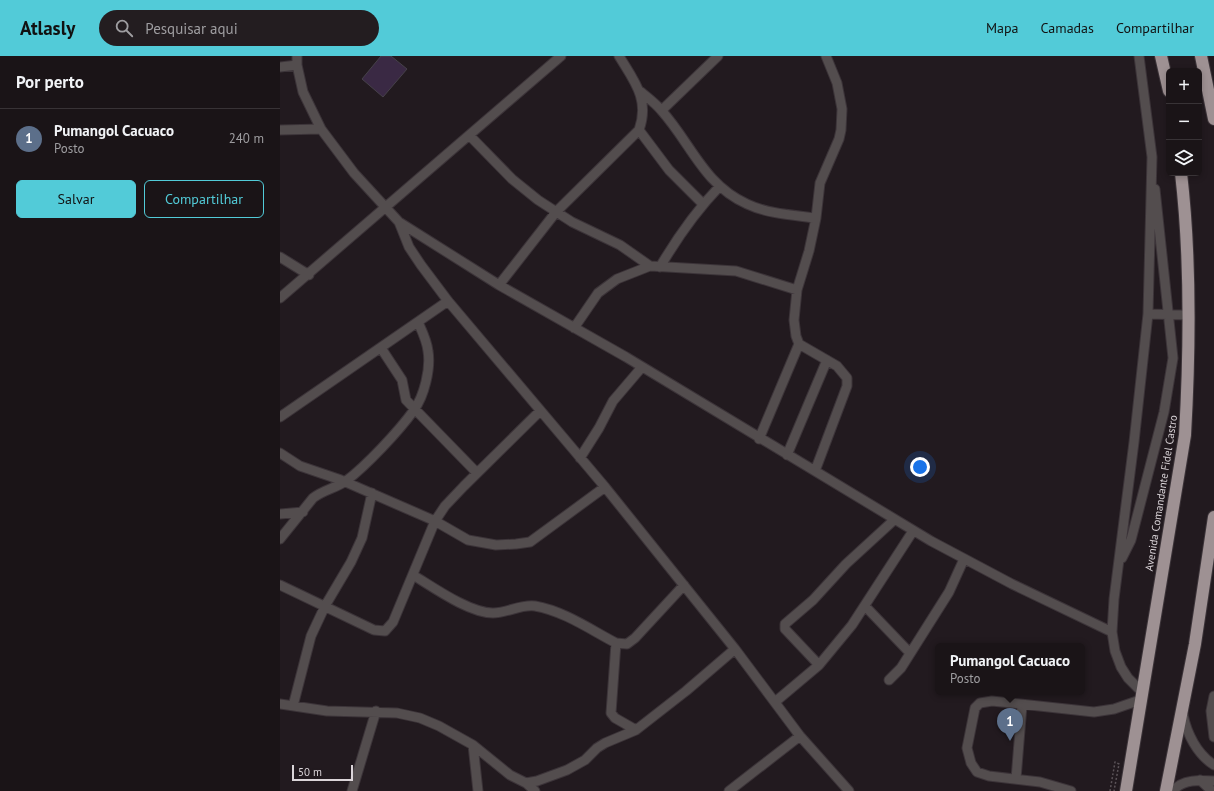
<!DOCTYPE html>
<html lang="pt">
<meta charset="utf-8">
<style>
body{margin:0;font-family:"PT Sans",sans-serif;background:#231d20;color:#f1f3f6}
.controls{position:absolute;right:12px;top:12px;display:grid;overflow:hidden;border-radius:6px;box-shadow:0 2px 6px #0003}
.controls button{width:36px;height:36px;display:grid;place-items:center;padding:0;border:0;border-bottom:1px solid #383336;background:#1a1417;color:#f1f3f6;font:20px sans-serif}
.scale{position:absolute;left:12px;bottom:10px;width:61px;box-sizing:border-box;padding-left:4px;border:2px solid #dbd5d9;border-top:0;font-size:11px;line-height:14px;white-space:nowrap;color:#dbd5d9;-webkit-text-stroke:3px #221a1f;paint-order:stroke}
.you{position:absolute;left:640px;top:411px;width:14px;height:14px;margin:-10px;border:3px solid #fff;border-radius:50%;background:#1a73e8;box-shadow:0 0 0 6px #1a73e833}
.badge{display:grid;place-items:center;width:26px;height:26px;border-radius:50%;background:#52cbd8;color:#fff;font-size:13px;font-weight:700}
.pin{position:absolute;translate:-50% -33px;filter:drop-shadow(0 1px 2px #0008)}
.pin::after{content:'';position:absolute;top:21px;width:14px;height:12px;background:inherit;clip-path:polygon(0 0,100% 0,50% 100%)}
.popup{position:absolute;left:655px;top:587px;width:150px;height:52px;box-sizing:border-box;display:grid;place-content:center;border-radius:6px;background:#1a1417;filter:drop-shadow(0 1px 3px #0005);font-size:13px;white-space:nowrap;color:#9f9ea1}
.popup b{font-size:15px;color:#f1f3f6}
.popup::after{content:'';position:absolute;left:50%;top:100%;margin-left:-8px;border:8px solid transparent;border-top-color:#1a1417}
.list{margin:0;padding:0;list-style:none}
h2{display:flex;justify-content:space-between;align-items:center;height:52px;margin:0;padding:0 16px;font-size:17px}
h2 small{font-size:13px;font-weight:400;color:#9f9ea1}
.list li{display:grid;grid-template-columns:26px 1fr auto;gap:12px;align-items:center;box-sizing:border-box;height:60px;padding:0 16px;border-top:1px solid #383336}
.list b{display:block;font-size:15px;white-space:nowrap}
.list p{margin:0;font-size:13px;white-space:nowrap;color:#9f9ea1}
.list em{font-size:13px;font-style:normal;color:#9f9ea1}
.actions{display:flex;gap:8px;padding:12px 16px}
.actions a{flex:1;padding:9px 0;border:1px solid #52cbd8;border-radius:6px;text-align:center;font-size:14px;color:#52cbd8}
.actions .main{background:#52cbd8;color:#111}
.icon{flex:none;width:22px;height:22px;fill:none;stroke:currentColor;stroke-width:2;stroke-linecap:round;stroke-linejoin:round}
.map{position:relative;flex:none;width:934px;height:735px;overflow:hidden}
header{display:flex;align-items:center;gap:24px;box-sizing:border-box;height:56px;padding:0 20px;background:#52cbd8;color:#111}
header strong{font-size:19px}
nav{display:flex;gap:22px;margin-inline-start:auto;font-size:14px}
.search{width:280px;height:36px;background:#231d20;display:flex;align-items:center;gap:10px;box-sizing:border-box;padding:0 14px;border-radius:22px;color:#9f9ea1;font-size:15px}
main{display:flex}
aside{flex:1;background:#1a1417}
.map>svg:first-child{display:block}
.building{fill:#3a2944;stroke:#464149}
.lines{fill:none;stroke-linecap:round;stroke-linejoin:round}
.minor-casing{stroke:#3c3439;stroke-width:11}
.highway-casing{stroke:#3c3439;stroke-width:14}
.path{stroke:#5b5358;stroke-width:1.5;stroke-dasharray:2 2;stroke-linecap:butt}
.minor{stroke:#534d4e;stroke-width:9}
.highway{stroke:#9e9193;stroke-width:12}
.labels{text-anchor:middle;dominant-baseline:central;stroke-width:3.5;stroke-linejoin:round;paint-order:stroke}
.street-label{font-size:11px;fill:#dbd5d9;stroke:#221a1f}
</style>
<header>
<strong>Atlasly</strong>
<div class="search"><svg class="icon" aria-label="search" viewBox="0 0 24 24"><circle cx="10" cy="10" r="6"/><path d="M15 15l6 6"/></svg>Pesquisar aqui</div>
<nav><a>Mapa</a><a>Camadas</a><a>Compartilhar</a></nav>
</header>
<main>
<aside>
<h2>Por perto<small></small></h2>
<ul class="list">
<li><span class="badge" style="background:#5c6f8a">1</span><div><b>Pumangol Cacuaco</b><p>Posto</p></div><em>240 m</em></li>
</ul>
<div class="actions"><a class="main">Salvar</a><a>Compartilhar</a></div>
</aside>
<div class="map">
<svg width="934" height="735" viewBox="0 0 934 735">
<rect width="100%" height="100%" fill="#221a1f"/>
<!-- building -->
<path class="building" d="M101,0H111L127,13L103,41L82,23Z"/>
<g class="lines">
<!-- minor casing -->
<g class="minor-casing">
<path id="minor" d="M17,0V9L23,36L41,73L74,117L119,166L129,191L141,209L168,245L325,431L455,593L520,680L569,735
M859,0L872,101L868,258L854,386L834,543L832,576L835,595L841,611L848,622L861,635
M0,11L17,9
M361,36C368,42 375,47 381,54C411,87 423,128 467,148C488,158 513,159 536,162
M382,54L438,0
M0,74L41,73
M359,74L389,114L423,148
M190,80L232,123L258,144L292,166L340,189L370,210L456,215L517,234
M119,166L219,229L346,301L651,485L732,528L832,576
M0,201L29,219
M380,211C397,182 415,156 439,131
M219,229L276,156L359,74C370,43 354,25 339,0
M0,242L281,0
M868,258L908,259
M294,272L318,237L337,223L370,210
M101,292L122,324L126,344L197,417
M0,361L168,245
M479,383L519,288
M0,397L20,410L61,424L155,465L188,484L216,489L236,488L250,486L325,431
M507,399L547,304
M300,402L319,372L333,345L362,311
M535,415L567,330V322L557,310L519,288L516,280L514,264L517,234L529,195L536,162L540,127L559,83L561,74L562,53L557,27L546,0
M0,458L23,456
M0,483L33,442C43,434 56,432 66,425C86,410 119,375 134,354C144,340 151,313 148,295C147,285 142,275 138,266
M842,502L851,484L884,356L893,302L875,133
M133,519C153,531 189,557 213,557C227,557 241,548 255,550C284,555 311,574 336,587L347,588L355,582L404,529
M0,529L94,574L105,575L113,566L155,465L165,450L184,430L260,355
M585,550L630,597
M336,587L331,657L335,662L356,674
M539,609L505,573V568L533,544L566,508L614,464
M609,624L621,612L669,536L684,503
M934,640L931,655L934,681
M495,646L539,609L572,569L633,475
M0,648L47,655L117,657L140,662L159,670L193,689L230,719L246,727L257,725L287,714L305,704L317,692L325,687L356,674L406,635L455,593
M13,650L31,580L45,550L71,506L82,482L92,437
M903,659C907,678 917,698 934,709
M193,689L198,735
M736,723L742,649
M920,724L932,735
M246,727L255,735
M72,735L96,655
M449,735L520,680
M791,735L760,726L709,720L697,716L691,707L687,692L695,652L700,647L712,645L814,656L834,653L860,644
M893,735C902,723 921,724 934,725"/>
</g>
<!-- highway casing -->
<g class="highway-casing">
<path id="highway" d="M881,0L889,35
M921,0L934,63
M846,735L905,379C910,292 911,203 901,117
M886,735L915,588L934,461"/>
</g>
<!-- path -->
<path class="path" d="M830,735L835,706L839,708L834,735"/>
<!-- minor -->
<use href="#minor" class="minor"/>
<!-- highway -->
<use href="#highway" class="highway"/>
</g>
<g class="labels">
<!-- street labels -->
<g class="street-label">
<text transform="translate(881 437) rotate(-81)">Avenida Comandante Fidel Castro</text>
</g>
</g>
</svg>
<div class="controls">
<button>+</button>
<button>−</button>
<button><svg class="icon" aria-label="layers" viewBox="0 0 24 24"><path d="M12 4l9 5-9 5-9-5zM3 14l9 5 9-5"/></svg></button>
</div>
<div class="scale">50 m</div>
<div class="you"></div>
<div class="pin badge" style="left:730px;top:685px;background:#5c6f8a">1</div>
<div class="popup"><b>Pumangol Cacuaco</b>Posto</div>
</div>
</main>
